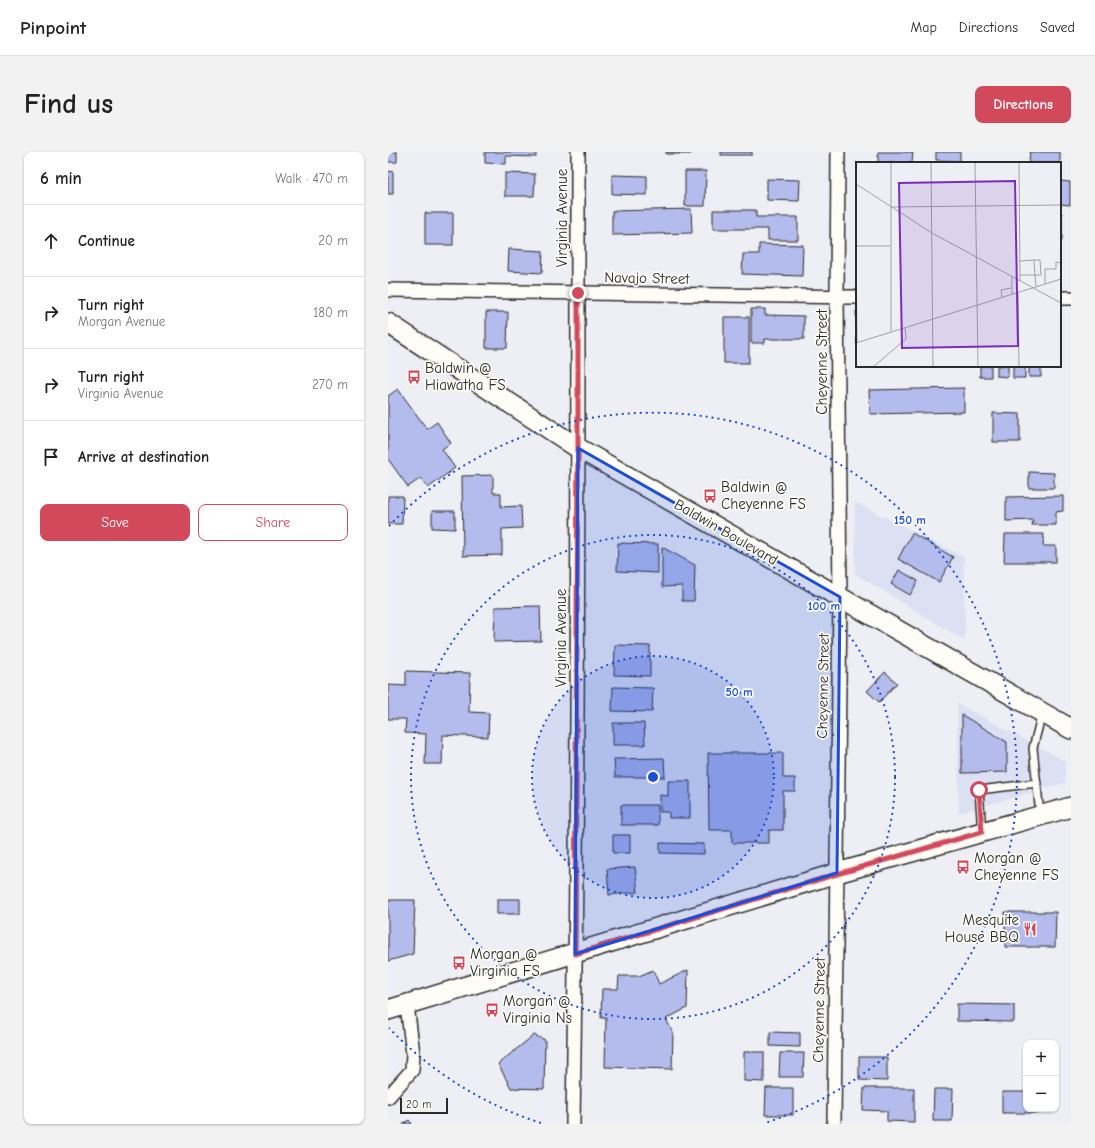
<!DOCTYPE html>
<meta charset="utf-8">
<style>
body{margin:0;font-family:"Comic Neue",sans-serif;background:#f2f2f2;color:#222}
.controls{position:absolute;right:12px;bottom:12px;display:grid;overflow:hidden;border-radius:8px;box-shadow:0 1px 3px #0004}
.controls button{width:36px;height:36px;display:grid;place-items:center;padding:0;border:0;border-bottom:1px solid #e0e0e0;background:#fff;color:#222;font:20px sans-serif}
.scale{position:absolute;left:12px;bottom:10px;width:48px;box-sizing:border-box;padding-left:4px;border:2px solid #2b2b2b;border-top:0;font-size:11px;line-height:14px;white-space:nowrap;color:#2b2b2b;-webkit-text-stroke:3px #fdfcf7;paint-order:stroke}
.stop{position:absolute;width:12px;height:12px;margin:-9px;border:3px solid #d1495b;border-radius:50%;background:#fff}
.stop.end{background:#d1495b;border-color:#fff;box-shadow:0 1px 4px #0008}
.list{margin:0;padding:0;list-style:none}
h2{display:flex;justify-content:space-between;align-items:center;height:52px;margin:0;padding:0 16px;font-size:17px}
h2 small{font-size:13px;font-weight:400;color:#767676}
.list li{display:grid;grid-template-columns:26px 1fr auto;gap:12px;align-items:center;box-sizing:border-box;height:72px;padding:0 16px;border-top:1px solid #e0e0e0}
.list b{display:block;font-size:15px;white-space:nowrap}
.list p{margin:0;font-size:13px;white-space:nowrap;color:#767676}
.list em{font-size:13px;font-style:normal;color:#767676}
.actions{display:flex;gap:8px;padding:12px 16px}
.actions a{flex:1;padding:9px 0;border:1px solid #d1495b;border-radius:8px;text-align:center;font-size:14px;color:#d1495b}
.actions .main{background:#d1495b;color:#fff}
.icon{flex:none;width:22px;height:22px;fill:none;stroke:currentColor;stroke-width:2;stroke-linecap:round;stroke-linejoin:round}
.map{position:relative;flex:none;width:683px;height:972px;overflow:hidden;border-radius:8px}
header{display:flex;align-items:center;gap:24px;box-sizing:border-box;height:56px;padding:0 20px;background:#fff;border-bottom:1px solid #e0e0e0}
header strong{font-size:19px}
nav{display:flex;gap:22px;margin-inline-start:auto;font-size:14px}
.intro{display:flex;align-items:center;justify-content:space-between;box-sizing:border-box;height:96px;padding:0 24px}
h1{margin:0;font-size:28px}
.button{padding:10px 18px;border-radius:8px;background:#d1495b;color:#fff;font-size:14px;font-weight:700}
main{display:flex;gap:24px;padding:0 24px}
aside{flex:1;background:#fff;border-radius:8px;box-shadow:0 1px 3px #0004}
.map>svg:first-child{display:block}
.built{fill:#dce0f3}
.building{fill:#b3bced;stroke:#2b2b2b}
.lines{fill:none;stroke-linecap:round;stroke-linejoin:round}
.lane-casing{stroke:#2b2b2b;stroke-width:10}
.street-casing{stroke:#2b2b2b;stroke-width:16}
.secondary-casing{stroke:#2b2b2b;stroke-width:22}
.lane{stroke:#fdfcf7;stroke-width:7}
.street{stroke:#fdfcf7;stroke-width:13}
.secondary{stroke:#fdfcf7;stroke-width:19}
.route{stroke:#d1495b;stroke-width:5}
.marked{fill:#1d4ed8;fill-opacity:0.2;stroke:#1d4ed8;stroke-width:3;stroke-linejoin:round}
.ring{fill:none;stroke:#1d4ed8;stroke-width:2;stroke-dasharray:2 4}
.labels{text-anchor:middle;dominant-baseline:central;stroke-width:3.5;stroke-linejoin:round;paint-order:stroke}
.street-label{font-size:15px;fill:#2b2b2b;stroke:#fdfcf7}
.poi-label{font-size:15px;fill:#2b2b2b;stroke:#fdfcf7;text-anchor:start}
.inset-road{fill:none;stroke:#a0a1a4;stroke-width:1}
.view{fill:#7b2cbf;fill-opacity:0.15;stroke:#7b2cbf;stroke-width:2}
.inset-edge{fill:none;stroke:#2b2b2b;stroke-width:2}
.centre{fill:#1d4ed8;stroke:#fdfcf7;stroke-width:2}
.ring-label{font-size:12px;text-anchor:middle;font-weight:bold;fill:#1d4ed8;stroke:#fdfcf7;stroke-width:3.5;stroke-linejoin:round;paint-order:stroke}
</style>
<header>
<strong>Pinpoint</strong>
<nav><a>Map</a><a>Directions</a><a>Saved</a></nav>
</header>
<div class="intro"><h1>Find us</h1><a class="button">Directions</a></div>
<main>
<aside>
<h2>6 min<small>Walk · 470 m</small></h2>
<ul class="list">
<li><svg class="icon" aria-label="ahead" viewBox="0 0 24 24"><path d="M12 20V5M6 11l6-6 6 6"/></svg><div><b>Continue</b></div><em>20 m</em></li>
<li><svg class="icon" aria-label="right" viewBox="0 0 24 24"><path d="M7 20v-9h11M14 6l5 5-5 5"/></svg><div><b>Turn right</b><p>Morgan Avenue</p></div><em>180 m</em></li>
<li><svg class="icon" aria-label="right" viewBox="0 0 24 24"><path d="M7 20v-9h11M14 6l5 5-5 5"/></svg><div><b>Turn right</b><p>Virginia Avenue</p></div><em>270 m</em></li>
<li><svg class="icon" aria-label="arrive" viewBox="0 0 24 24"><path d="M6 21V4h12l-3 4 3 4H6"/></svg><div><b>Arrive at destination</b></div></li>
</ul>
<div class="actions"><a class="main">Save</a><a>Share</a></div>
</aside>
<div class="map">
<svg width="683" height="972" viewBox="0 0 683 972">
<rect width="100%" height="100%" fill="#eeeff5"/>
<filter id="ink" filterUnits="userSpaceOnUse"><feTurbulence type="fractalNoise" baseFrequency=".025" numOctaves="2"/><feDisplacementMap in="SourceGraphic" scale="8" xChannelSelector="R" yChannelSelector="G"/><feConvolveMatrix kernelMatrix="1 2 1 2 8 2 1 2 1" color-interpolation-filters="sRGB"/></filter>
<g filter="url(#ink)">
<!-- built -->
<path class="built" d="M467,350L576,405L577,489L467,422Z
M569,551L677,609V631L571,661Z"/>
<!-- building -->
<path class="building" d="M0,0H9V10H0Z
M97,0H148V5L118,4V12L97,11Z
M278,0H303V2H278Z
M333,0H364V3H333Z
M490,0H525L524,11H490Z
M548,0H572V9L548,8Z
M642,0H672V11H641Z
M0,19L5,20V42H0Z
M297,19H318L317,54H297Z
M117,21L147,22L146,44H117Z
M224,23L259,24V43L224,42Z
M379,27L412,28L411,49L379,48Z
M672,29L682,30V53L672,52Z
M303,57L304,81L224,83V59Z
M325,58H368V65H410V88H380V77H325Z
M37,61H65V93H37Z
M672,61H674V89H672Z
M371,92L415,93L414,124L354,122L355,102H371Z
M121,97L155,99L154,121L120,119Z
M363,157H377V163L416,164V187H377V191H363Z
M468,159H469V192Z
M98,160H120L119,196H98Z
M336,165H361V211H336Z
M592,214H603V225H592Z
M609,214H620V225L609,224Z
M625,214H637V226H625Z
M641,214H653V225H641Z
M576,236V260L482,262L481,238Z
M10,237L39,277L49,270L63,291L54,297L67,316L40,336L33,326L20,335L0,307V296L1,295L0,293V244Z
M605,261L632,262V290H605Z
M641,320L666,321V336H641Z
M105,323V341H113V355L133,354L134,376L114,377V403L75,404L74,324Z
M0,344H15L14,372H0Z
M675,344V359L668,360V373H644L645,368L618,369V345Z
M44,359H67V377L44,376Z
M524,381L565,405L551,430L510,407Z
M617,382H656L655,394H668V410H616Z
M230,391L270,392V421L229,419Z
M274,395L307,413L306,449H294V434L274,435Z
M511,418L530,429L522,443L503,432Z
M152,454L153,489L106,490L107,455Z
M227,493L262,494V524L226,523Z
M18,519L82,521L81,560L101,561L100,585L55,583L54,612H37L38,582L17,581L18,567H0V533L18,534Z
M497,520L509,531L491,550L479,539Z
M225,535L265,536L264,560L224,559Z
M574,563L619,590V620L574,621Z
M225,571H256L257,593H225Z
M320,601H395V626H407V639H395V678H381V691H344V678H321Z
M276,606L277,625H227L226,607Z
M280,629H302V666H281V660H272V643L280,644Z
M233,653H270V673H233Z
M225,683H242V701H225Z
M272,691L316,692V702L272,701Z
M247,715L250,740L221,743L219,717Z
M109,747H132V762H109Z
M0,748H27L25,802L0,809Z
M617,760H668L667,795H617Z
M265,818L271,832L300,818L299,856L278,867L285,881L284,917L217,915L218,866H213L214,837H230L231,824H251Z
M569,852L626,853V870L569,869Z
M382,880L412,881V895L382,894Z
M146,883L157,888L156,937L123,936L110,912Z
M356,900H376V930L356,929Z
M392,901H416L415,925H391Z
M471,905H499V929L471,928Z
M378,936H405V963H377Z
M476,936H526V970L499,969V959L475,958Z
M546,937H565L564,969H545Z
M614,940H638V957H652V961H614Z
M21,968L24,972H15Z"/>
<g class="lines">
<!-- lane casing -->
<g class="lane-casing">
<path id="lane" d="M652,663L645,596L654,561
M594,680L591,638L649,631"/>
</g>
<!-- street casing -->
<g class="street-casing">
<path id="street" d="M0,138L469,145
M672,146H683
M0,945L24,918L25,902L19,853
M185,972C190,648 190,324 190,0
M446,972L452,445L449,145L450,0"/>
</g>
<!-- secondary casing -->
<g class="secondary-casing">
<path id="secondary" d="M0,171L190,296L683,577
M0,858L449,721L683,655"/>
</g>
<!-- lane -->
<use href="#lane" class="lane"/>
<!-- street -->
<use href="#street" class="street"/>
<!-- secondary -->
<use href="#secondary" class="secondary"/>
</g>
</g>
<g class="lines" filter="url(#ink)">
<!-- route -->
<path class="route" d="M190,141V296L187,802L449,722L594,680L591,638"/>
</g>
<!-- marked area -->
<path class="marked" d="M190,296L452,445L449,721L187,802Z"/>
<!-- distance rings -->
<circle cx="265" cy="625" r="121" fill="#1d4ed8" fill-opacity=".12"/>
<g class="ring">
<circle cx="265" cy="625" r="121"/>
<circle cx="265" cy="625" r="242"/>
<path d="M153 971A364 364 0 0 1 1 876M1 374A364 364 0 1 1 377 971"/>
</g>
<!-- icons -->
<defs>
<g id="bus-bare" transform="scale(1.08)"><path d="M-5-6H5V4H4V6H2V4H-2V6H-4V4H-5ZM-3.5-4V0h7V-4ZM-3.5 1.2v1.5H-2V1.2ZM2 1.2v1.5H3.5V1.2Z" fill="#d1495b" stroke="#fdfcf7" stroke-width="2.5" paint-order="stroke"/></g>
<g id="restaurant-bare" transform="scale(1.08)"><path d="M-5-6h1v4h1v-4h1v4h1v-4h1v5L-1.5 .5V6h-2V.5L-5-1ZM5-6V6H3V1.5H1.5Q1.5-4 5-6Z" fill="#d1495b" stroke="#fdfcf7" stroke-width="2.5" paint-order="stroke"/></g>
</defs>
<g fill-rule="evenodd">
<use href="#bus-bare" x="26" y="225"/>
<use href="#bus-bare" x="322" y="344"/>
<use href="#bus-bare" x="575" y="715"/>
<use href="#restaurant-bare" x="642" y="777"/>
<use href="#bus-bare" x="71" y="811"/>
<use href="#bus-bare" x="104" y="858"/>
</g>
<g class="labels">
<!-- street labels -->
<g class="street-label">
<text transform="translate(174 66) rotate(-90)">Virginia Avenue</text>
<text transform="translate(259 126) rotate(1)">Navajo Street</text>
<text transform="translate(434 210) rotate(-90)">Cheyenne Street</text>
<text transform="translate(338 380) rotate(30)">Baldwin Boulevard</text>
<text transform="translate(173 486) rotate(-90)">Virginia Avenue</text>
<text transform="translate(435 534) rotate(-89)">Cheyenne Street</text>
<text transform="translate(431 858) rotate(-89)">Cheyenne Street</text>
</g>
<!-- poi labels -->
<g class="poi-label">
<text x="37" y="216">Baldwin @<tspan x="37" dy="17">Hiawatha FS</tspan></text>
<text x="333" y="335">Baldwin @<tspan x="333" dy="17">Cheyenne FS</tspan></text>
<text x="586" y="706">Morgan @<tspan x="586" dy="17">Cheyenne FS</tspan></text>
<text x="631" y="768" text-anchor="end">Mesquite<tspan x="631" dy="17">House BBQ</tspan></text>
<text x="82" y="802">Morgan @<tspan x="82" dy="17">Virginia FS</tspan></text>
<text x="115" y="849">Morgan @<tspan x="115" dy="17">Virginia Ns</tspan></text>
</g>
</g>
<!-- overview -->
<g transform="translate(468 10)">
<rect width="205" height="205" fill="#eeeff5"/>
<path class="inset-road" d="M35,0V169M75,0L77,205M119,0L122,205M163,0L164,119M0,22L76,71L205,141M35,45L205,43M0,69L1,181M0,84H34M164,99L178,98H184L185,113H179L178,98M164,113H179L180,124M156,114V132M189,122V107H200V100L205,101M162,130L163,205M146,135L145,128L155,126M0,181L205,117M17,205L50,177L49,166"/>
<path class="view" d="M159,19L162,184L46,186L43,21Z"/>
<rect width="205" height="205" class="inset-edge"/>
</g>
<circle cx="265" cy="625" r="6" class="centre"/>
<g class="ring-label">
<text x="522" y="372">150 m</text>
<text x="436" y="458">100 m</text>
<text x="351" y="544">50 m</text>
</g>
</svg>
<div class="controls">
<button>+</button>
<button>−</button>
</div>
<div class="scale">20 m</div>
<div class="stop" style="left:591px;top:638px"></div>
<div class="stop end" style="left:190px;top:141px"></div>
</div>
</main>
